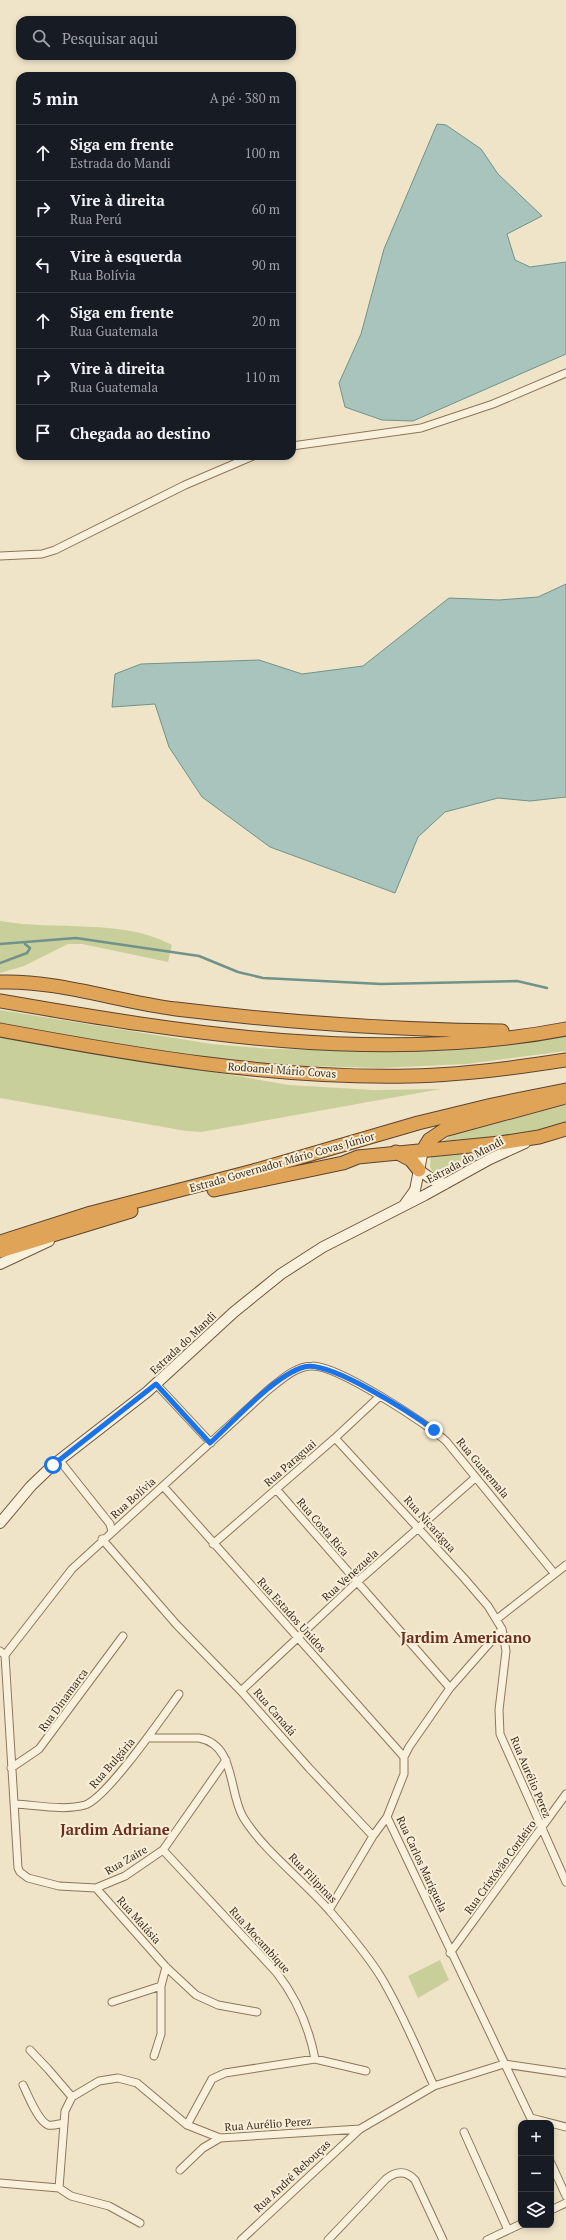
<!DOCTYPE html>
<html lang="pt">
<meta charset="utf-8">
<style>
body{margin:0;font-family:"PT Serif",serif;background:#242831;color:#f1f3f6}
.controls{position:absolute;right:12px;bottom:12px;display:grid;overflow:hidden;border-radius:8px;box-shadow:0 2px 6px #0003}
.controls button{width:36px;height:36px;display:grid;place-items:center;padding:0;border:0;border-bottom:1px solid #363941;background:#171b24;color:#f1f3f6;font:20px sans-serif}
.stop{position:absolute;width:12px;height:12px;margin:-9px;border:3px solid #1a73e8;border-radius:50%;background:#fff}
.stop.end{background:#1a73e8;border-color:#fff;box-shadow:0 1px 4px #0008}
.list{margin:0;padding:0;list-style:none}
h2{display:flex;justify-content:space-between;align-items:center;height:52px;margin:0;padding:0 16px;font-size:17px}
h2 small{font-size:13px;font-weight:400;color:#9ea1a6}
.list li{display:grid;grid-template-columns:26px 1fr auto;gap:12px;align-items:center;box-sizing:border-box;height:56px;padding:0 16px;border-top:1px solid #363941}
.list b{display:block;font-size:15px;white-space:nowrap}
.list p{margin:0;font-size:13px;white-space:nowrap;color:#9ea1a6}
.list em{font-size:13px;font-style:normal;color:#9ea1a6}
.icon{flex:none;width:22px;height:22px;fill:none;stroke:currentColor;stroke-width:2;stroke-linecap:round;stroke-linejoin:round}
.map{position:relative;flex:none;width:566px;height:2240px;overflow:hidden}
.search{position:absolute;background:#171b24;box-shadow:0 2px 6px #0003;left:16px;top:16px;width:280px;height:44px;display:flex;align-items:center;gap:10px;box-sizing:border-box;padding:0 14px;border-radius:12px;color:#9ea1a6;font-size:15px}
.panel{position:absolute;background:#171b24;box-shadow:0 2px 6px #0003;left:16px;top:72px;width:280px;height:388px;border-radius:12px}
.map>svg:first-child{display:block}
.green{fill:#c9cf9b}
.water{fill:#a9c4bc;stroke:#6f938a}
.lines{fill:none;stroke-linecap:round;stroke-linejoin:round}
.stream{stroke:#6f938a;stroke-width:2.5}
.street-casing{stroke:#8d765c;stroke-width:9}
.secondary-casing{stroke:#6f573f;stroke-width:12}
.highway-casing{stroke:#5b4430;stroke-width:15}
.street{stroke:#faf1dc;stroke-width:7}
.secondary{stroke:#faf1dc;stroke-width:10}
.highway{stroke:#e0a458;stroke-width:13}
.route{stroke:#1a73e8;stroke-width:5}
.labels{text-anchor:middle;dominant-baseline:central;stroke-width:4;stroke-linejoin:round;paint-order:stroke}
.street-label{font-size:11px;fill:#3d2e20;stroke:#f7eed8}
.district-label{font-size:15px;font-weight:bold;fill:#6b2e1e;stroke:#f7eed8}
</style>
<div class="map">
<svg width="566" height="2240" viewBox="0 0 566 2240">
<rect width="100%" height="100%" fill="#f0e4c8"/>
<!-- green -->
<path class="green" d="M0,921C55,931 123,918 172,945L168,962L82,944H68L24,966L0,973Z
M0,1010L212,1044L272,1049L419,1051L524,1042L566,1035V1051L467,1064L381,1068L272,1065L204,1059L0,1026Z
M0,1035L289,1085L373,1090L441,1089L201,1132L186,1131L0,1098Z
M566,1105V1122L526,1135L440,1143L452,1135Z
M500,1149L451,1176L444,1177L435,1175L430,1167L431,1156Z
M440,1960L449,1980L418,1998L408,1976Z"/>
<!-- water -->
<path class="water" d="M437,124L446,125L481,149L498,174L542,216L507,234L515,260L530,267L566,262V354L413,421L382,420L345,407L339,383L361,334L384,249Z
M566,584V797L530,801L498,798L445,812L418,837L395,893L270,847L202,797L169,747L155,704L112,707L115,674L141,664L259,660L302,674L363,666L449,598L499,600L538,597Z"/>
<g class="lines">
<!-- stream -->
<path class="stream" d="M0,944L76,938L199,956L238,972L263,978L381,984L517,981L547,988
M0,963L27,953L30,948L25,944"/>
<!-- street casing -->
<g class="street-casing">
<path id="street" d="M292,446L421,428L493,404L566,373
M0,556L42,554L55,550L185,485L253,456
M156,1384L211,1443
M335,1438L464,1578L488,1606L502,1629L506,1651L499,1710L500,1734L566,1882
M60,1461L110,1524L112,1532
M163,1486L404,1757
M276,1489L450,1688
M102,1539L176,1624L241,1691L309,1768L373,1836
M213,1544L335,1438L380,1396
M497,1619L566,1565
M0,1651L5,1655L18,1868L20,1872L28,1878L59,1886L96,1888L125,1876L163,1850L226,1760
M5,1655L72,1569L267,1391C280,1381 295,1366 312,1366C337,1365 426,1423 446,1441L554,1573
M241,1691L357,1582L475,1478
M148,1738H199C236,1745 228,1791 243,1817C263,1850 303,1880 329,1910C347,1931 367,1954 381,1977C402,2012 417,2049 434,2086
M11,1768L39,1749L123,1636
M15,1804C36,1805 64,1811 85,1805C107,1798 163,1716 179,1694
M387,1817L533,2123
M163,1850L277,1973C297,1999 309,2027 315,2059
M96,1888L166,1967L196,1995L218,2005L257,2012
M329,1910L373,1836L387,1817L404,1774V1757L409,1747L450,1688L502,1629
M450,1953L566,1794
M112,2002L161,1986
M30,2050L48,2069L72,2097
M154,2056L161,2034V1986L166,1967
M23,2085C28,2095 38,2121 48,2125C53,2126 59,2124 64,2123
M531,2118L566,2127
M187,2125L212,2079L225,2073L315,2059L366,2071
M464,2132L508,2230
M551,2163L566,2196
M180,2170L203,2148L220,2138
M0,2183L59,2188L71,2196L109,2206L140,2223
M59,2188L65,2111L72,2097L99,2081L118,2078L137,2083L187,2125L220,2138L360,2129L434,2086L504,2064L566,2073
M551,2210L566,2203
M241,2240L360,2129
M328,2240L386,2179C396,2171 406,2170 415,2180L443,2240
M487,2240L521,2224"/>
</g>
<!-- secondary casing -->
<g class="secondary-casing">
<path id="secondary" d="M419,1170L433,1180L445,1184
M405,1204L415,1190L423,1150
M0,1264L49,1241
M0,1523L31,1486L53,1465L147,1392L234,1312L281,1274L323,1247L425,1195L490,1159L525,1143"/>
</g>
<!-- highway casing -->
<g class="highway-casing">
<path id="highway" d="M0,982C57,980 119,1002 176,1009C284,1022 393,1030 502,1031
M0,1001C184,1033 380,1065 566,1029
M0,1030C135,1055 272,1079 410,1076C462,1075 515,1068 566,1060
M423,1150L429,1140L444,1130L562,1098
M396,1152L411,1160L419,1170
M214,1190L343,1163L358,1157L500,1143L539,1137L566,1129
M0,1242L91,1213L253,1171L418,1123L492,1105L566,1090
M0,1251L131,1211"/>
</g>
<!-- street -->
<use href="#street" class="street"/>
<!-- secondary -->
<use href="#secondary" class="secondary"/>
<!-- highway -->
<use href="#highway" class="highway"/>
</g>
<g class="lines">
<!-- route -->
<path class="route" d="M53,1465L156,1384L210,1443C233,1422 275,1375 304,1367C329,1360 411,1413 434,1430"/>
</g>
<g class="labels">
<!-- street labels -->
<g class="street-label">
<text transform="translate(282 1070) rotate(4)">Rodoanel Mário Covas</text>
<text transform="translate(465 1160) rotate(-28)">Estrada do Mandi</text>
<text transform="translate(282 1162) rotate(-16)">Estrada Governador Mário Covas Júnior</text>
<text transform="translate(183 1343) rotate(-43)">Estrada do Mandi</text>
<text transform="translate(290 1463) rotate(-41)">Rua Paraguai</text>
<text transform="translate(483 1468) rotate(50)">Rua Guatemala</text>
<text transform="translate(133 1498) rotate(-42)">Rua Bolívia</text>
<text transform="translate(430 1524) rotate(48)">Rua Nicarágua</text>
<text transform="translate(323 1527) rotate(49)">Rua Costa Rica</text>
<text transform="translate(350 1575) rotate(-42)">Rua Venezuela</text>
<text transform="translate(292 1615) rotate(48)">Rua Estados Unidos</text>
<text transform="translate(63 1700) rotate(-54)">Rua Dinamarca</text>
<text transform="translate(275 1712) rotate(49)">Rua Canadá</text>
<text transform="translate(112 1763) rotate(-49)">Rua Bulgária</text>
<text transform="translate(531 1777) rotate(67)">Rua Aurélio Perez</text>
<text transform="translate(126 1860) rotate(-30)">Rua Zaire</text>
<text transform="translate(422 1864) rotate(65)">Rua Carlos Mariguela</text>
<text transform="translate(500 1867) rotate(-54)">Rua Cristóvão Cordeiro</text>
<text transform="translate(313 1878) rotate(46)">Rua Filipinas</text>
<text transform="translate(139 1920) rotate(48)">Rua Malásia</text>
<text transform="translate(260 1940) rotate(48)">Rua Mocambique</text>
<text transform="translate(268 2124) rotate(-4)">Rua Aurélio Perez</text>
<text transform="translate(292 2176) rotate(-43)">Rua André Rebouças</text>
</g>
<!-- district labels -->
<g class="district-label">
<text x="466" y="1637">Jardim Americano</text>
<text x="115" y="1829">Jardim Adriane</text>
</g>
</g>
</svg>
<div class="controls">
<button>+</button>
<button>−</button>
<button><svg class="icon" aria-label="layers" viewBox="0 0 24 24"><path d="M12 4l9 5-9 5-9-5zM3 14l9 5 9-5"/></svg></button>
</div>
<div class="stop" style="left:53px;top:1465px"></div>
<div class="stop end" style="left:434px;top:1430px"></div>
<div class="search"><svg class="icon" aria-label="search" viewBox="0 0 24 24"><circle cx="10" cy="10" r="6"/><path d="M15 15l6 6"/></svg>Pesquisar aqui</div>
<section class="panel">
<h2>5 min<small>A pé · 380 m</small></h2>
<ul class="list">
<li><svg class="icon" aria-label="ahead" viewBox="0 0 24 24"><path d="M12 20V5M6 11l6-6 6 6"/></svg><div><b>Siga em frente</b><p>Estrada do Mandi</p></div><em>100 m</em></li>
<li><svg class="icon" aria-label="right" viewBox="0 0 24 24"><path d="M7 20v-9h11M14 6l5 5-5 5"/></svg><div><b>Vire à direita</b><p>Rua Perú</p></div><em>60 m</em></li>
<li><svg class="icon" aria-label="left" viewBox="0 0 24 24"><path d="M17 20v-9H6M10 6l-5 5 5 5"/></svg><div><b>Vire à esquerda</b><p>Rua Bolívia</p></div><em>90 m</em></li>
<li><svg class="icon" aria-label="ahead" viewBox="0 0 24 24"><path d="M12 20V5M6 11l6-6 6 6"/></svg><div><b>Siga em frente</b><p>Rua Guatemala</p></div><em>20 m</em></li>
<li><svg class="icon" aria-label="right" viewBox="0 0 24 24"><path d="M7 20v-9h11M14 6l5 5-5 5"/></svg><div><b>Vire à direita</b><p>Rua Guatemala</p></div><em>110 m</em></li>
<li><svg class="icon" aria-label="arrive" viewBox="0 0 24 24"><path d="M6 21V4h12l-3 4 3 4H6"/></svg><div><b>Chegada ao destino</b></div></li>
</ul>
</section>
</div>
